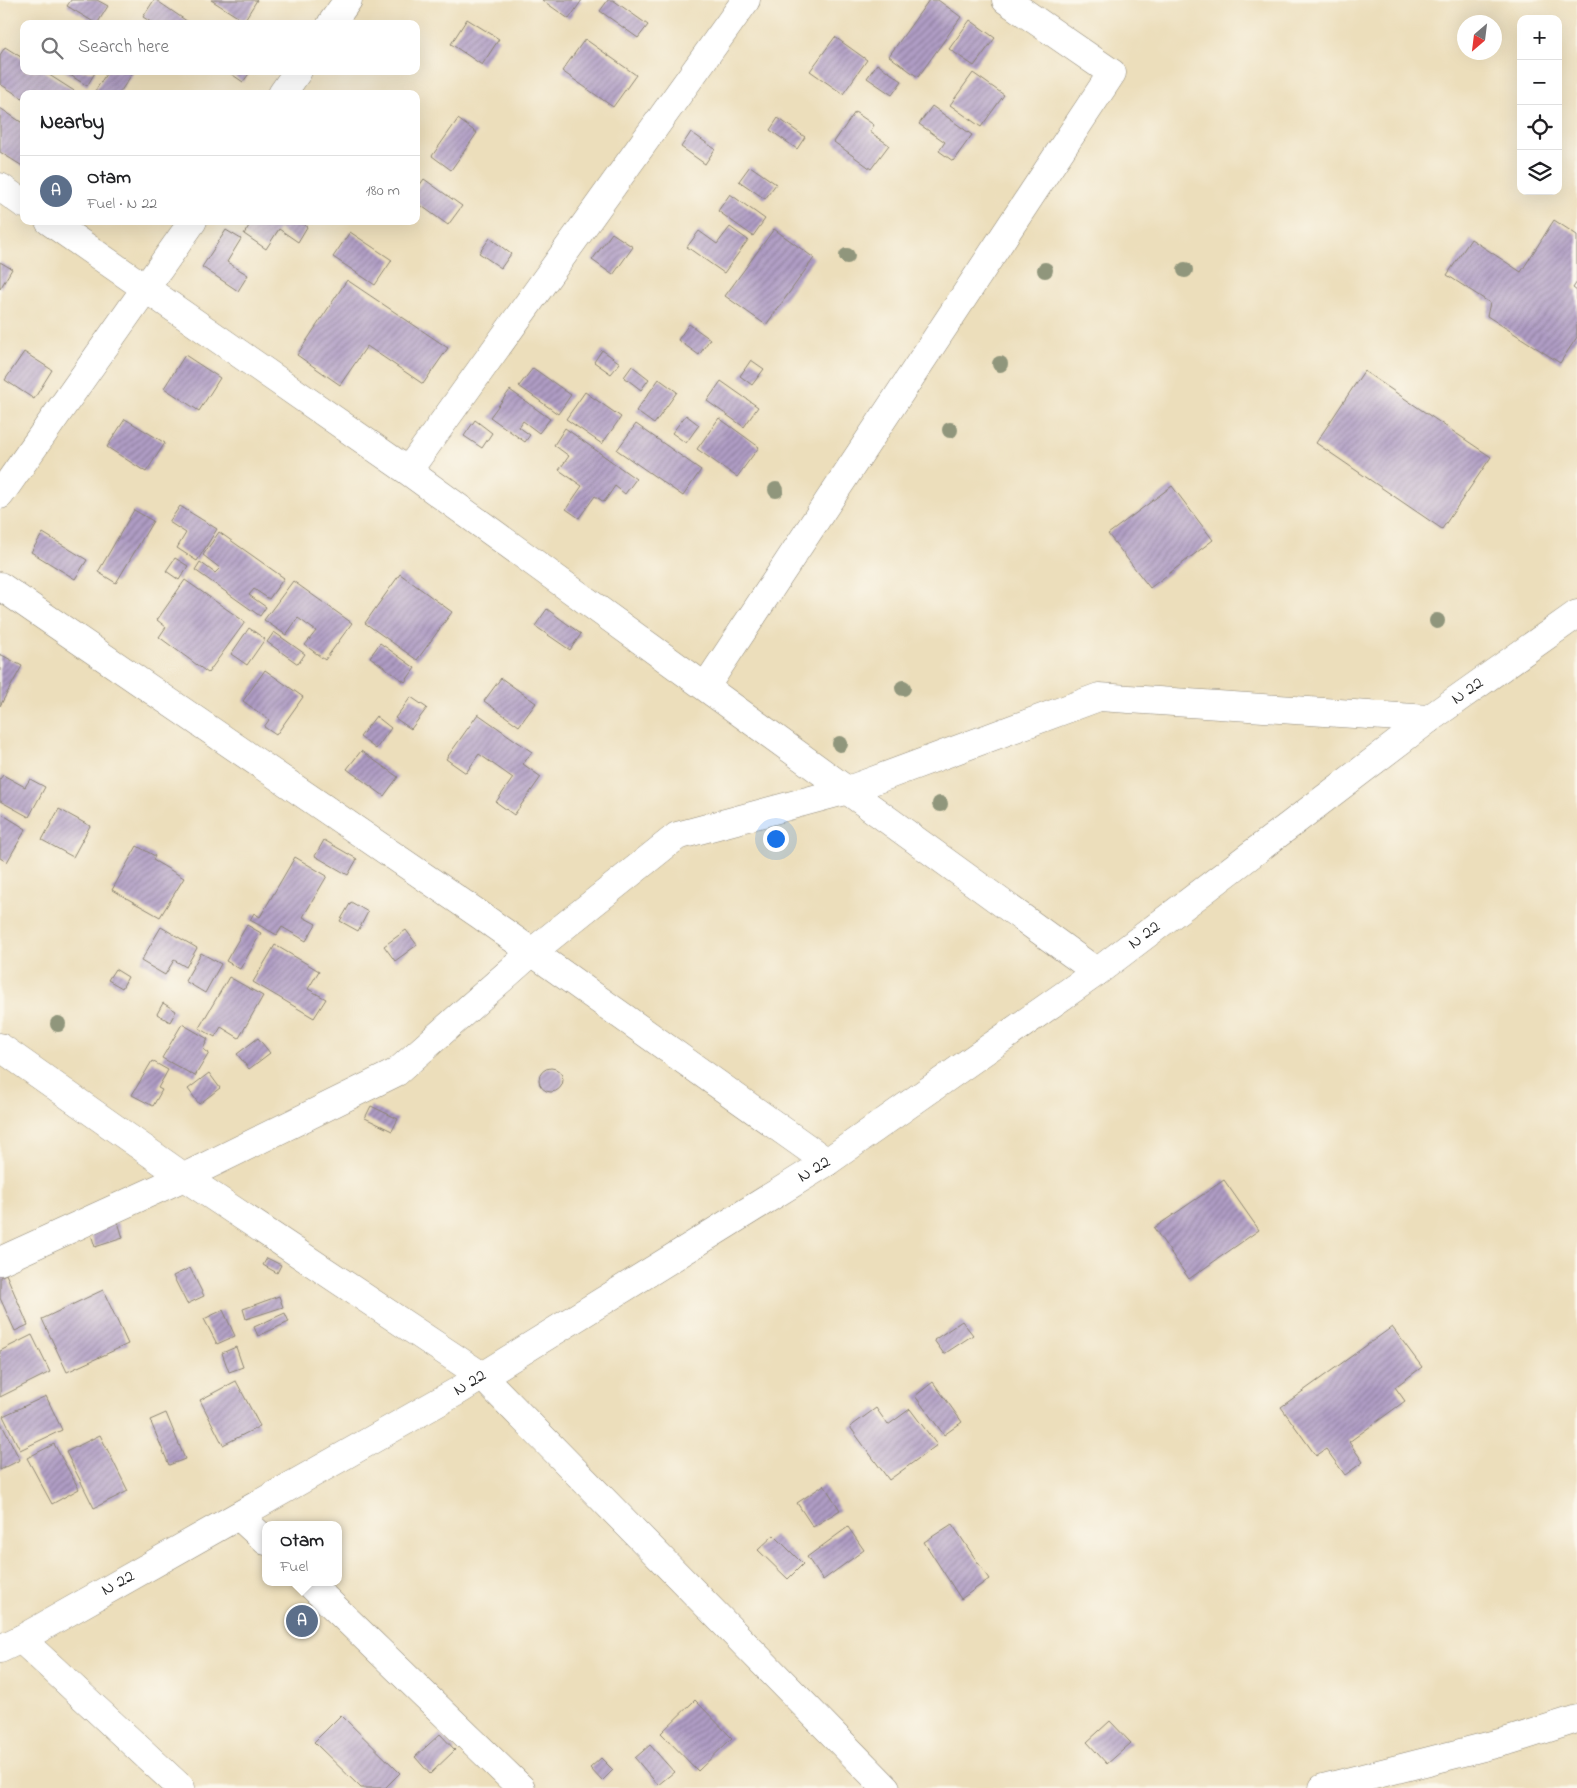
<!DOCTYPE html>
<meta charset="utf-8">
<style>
body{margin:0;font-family:"Indie Flower",sans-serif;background:#f2f2f2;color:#202124}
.controls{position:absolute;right:15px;top:15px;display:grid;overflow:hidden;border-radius:10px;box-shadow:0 5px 20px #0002}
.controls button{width:45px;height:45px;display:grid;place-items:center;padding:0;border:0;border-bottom:1px solid #e0e0e0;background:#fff;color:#202124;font:25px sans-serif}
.compass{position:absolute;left:1457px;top:15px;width:45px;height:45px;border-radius:50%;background:#fff;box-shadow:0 5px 20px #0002;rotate:208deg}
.you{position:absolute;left:775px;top:838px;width:18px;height:18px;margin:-12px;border:4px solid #fff;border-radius:50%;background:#1a73e8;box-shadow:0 0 0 8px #1a73e833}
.badge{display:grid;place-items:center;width:32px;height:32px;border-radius:50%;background:#0b8043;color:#fff;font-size:16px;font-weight:700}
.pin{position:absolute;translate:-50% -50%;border:2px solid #fff;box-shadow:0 1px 5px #0006}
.popup{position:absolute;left:262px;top:1521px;width:80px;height:65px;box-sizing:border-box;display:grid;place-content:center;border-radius:10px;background:#fff;filter:drop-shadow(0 1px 4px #0005);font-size:16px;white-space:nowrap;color:#757577}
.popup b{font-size:19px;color:#202124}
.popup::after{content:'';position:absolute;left:50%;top:100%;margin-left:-10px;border:10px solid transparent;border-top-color:#fff}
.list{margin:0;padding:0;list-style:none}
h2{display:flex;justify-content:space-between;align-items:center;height:65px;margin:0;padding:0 20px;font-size:21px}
h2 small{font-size:16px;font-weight:400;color:#757577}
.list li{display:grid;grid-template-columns:32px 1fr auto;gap:15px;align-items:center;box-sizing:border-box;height:70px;padding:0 20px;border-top:1px solid #e0e0e0}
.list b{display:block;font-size:19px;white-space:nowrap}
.list p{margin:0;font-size:16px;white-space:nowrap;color:#757577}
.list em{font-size:16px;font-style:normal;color:#757577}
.icon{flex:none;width:28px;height:28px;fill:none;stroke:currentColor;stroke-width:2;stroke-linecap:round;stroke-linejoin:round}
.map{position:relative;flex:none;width:1577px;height:1788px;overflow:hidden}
.search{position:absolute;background:#fff;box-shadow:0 5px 20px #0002;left:20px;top:20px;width:400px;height:55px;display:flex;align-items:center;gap:12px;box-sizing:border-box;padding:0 18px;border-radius:10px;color:#757577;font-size:19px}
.panel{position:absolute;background:#fff;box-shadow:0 5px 20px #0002;left:20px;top:90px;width:400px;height:135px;border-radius:10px}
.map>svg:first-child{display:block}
.building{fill:url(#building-hatch)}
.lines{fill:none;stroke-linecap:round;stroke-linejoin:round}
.minor-casing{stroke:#8c8473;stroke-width:29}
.primary-casing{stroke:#8c8473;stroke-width:29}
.minor{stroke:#fff;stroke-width:28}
.primary{stroke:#fff;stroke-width:28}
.tree{fill:#90967c}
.labels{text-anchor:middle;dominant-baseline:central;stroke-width:4;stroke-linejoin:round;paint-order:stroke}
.street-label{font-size:18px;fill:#2b2b2b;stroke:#fbf7ec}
</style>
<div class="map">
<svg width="1577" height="1788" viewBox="0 0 1577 1788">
<defs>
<pattern id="building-hatch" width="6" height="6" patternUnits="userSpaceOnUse" patternTransform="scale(1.25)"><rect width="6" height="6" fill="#af9cc4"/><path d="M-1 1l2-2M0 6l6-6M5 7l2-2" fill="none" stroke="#8f7f9f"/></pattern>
</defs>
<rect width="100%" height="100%" fill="#fbf7ec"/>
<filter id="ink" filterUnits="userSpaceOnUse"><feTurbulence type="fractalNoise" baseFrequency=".02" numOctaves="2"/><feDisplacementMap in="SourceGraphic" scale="10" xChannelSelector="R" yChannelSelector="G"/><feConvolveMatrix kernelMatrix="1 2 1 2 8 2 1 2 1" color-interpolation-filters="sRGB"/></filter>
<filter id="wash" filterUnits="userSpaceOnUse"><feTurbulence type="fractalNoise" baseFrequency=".0096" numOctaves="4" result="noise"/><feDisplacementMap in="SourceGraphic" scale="20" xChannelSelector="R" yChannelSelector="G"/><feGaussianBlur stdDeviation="1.12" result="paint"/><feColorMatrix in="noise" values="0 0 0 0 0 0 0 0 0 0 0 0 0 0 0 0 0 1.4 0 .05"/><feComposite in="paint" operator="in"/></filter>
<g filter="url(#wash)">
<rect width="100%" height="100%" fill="#ecdebb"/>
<g id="blocks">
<!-- building -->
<path class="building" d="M71,0H97L108,6L97,24L67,6Z
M154,0H156L191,24H154L143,17Z
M211,0H257L244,21Z
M542,0H582L569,19Z
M608,0H613L648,25L638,38L600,11Z
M929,0H938L961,17L918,77L889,56Z
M467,19L499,39L482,65L451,44Z
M970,20L995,38L974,66L949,49Z
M835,37L867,60L843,94L810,71Z
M585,39L636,75L613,107L562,71Z
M5,47L24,59V71H43L79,94H24V99L0,84V55Z
M877,64L902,81L892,95L867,78Z
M64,71H96L87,86Z
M108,71H134L119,94H93Z
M227,71H251L243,82Z
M973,73L1004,95L981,127L950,105Z
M932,106L972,135L953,161L939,151L945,142L919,124Z
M0,108L24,124V167L0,152Z
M855,112L874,125L870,132L889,145L871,169L834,142Z
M778,118L805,137L797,149L770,130Z
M458,119L477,133L451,170L432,156Z
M691,132L715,149L705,164L681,147Z
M750,166L776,184L765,199L739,181Z
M424,179L462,206L448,225L416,202V190Z
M730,194L765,219L753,236L718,211Z
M1554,220L1577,235V282L1573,288L1577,291V337L1560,363L1487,316L1490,303L1447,275L1471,239L1521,272Z
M252,221H298L307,227L298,242L279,229L266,249L244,234Z
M730,227L748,240L724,273L687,247L699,231L717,244Z
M774,229L814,258L766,325L725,296Z
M226,230L241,239L227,262L248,275L238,291L202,267Z
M350,232L392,260L375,285L333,257Z
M612,233L633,247L613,275L592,260Z
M490,238L511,254L501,268L479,253Z
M0,262L12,269L0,289Z
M347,280L448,348L423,384L367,346L340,385L297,355Z
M689,324L710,339L699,355L678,340Z
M602,350L620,363L611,374L594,362Z
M24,352L52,370L34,399L5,380Z
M185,355L220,378L199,411L164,388Z
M751,360L764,369L752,385L740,376Z
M632,366L649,379L641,390L624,377Z
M533,368L571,395L558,414L519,386Z
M1364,371L1491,457L1442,529L1316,443Z
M659,379L677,392L654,424L636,411Z
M721,381L758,407L744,427L707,401Z
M510,390L550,419L539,433L523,421L519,427L530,435L525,442L490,417Z
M585,392L621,417L602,444L566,419Z
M686,415L699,425L686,443L672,433Z
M719,418L759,447L737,477L697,449Z
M125,419L165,443L146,472L107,447Z
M475,420L492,433L482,448L464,436Z
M636,424L701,470L683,496L617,450Z
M565,428L636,479L625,494L615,486L604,502L595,496L579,518L566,509L582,486L559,470L569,456L554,445Z
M1172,486L1213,540L1150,588L1108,534Z
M180,506L217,529L197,561L177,548L186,533L169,522Z
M134,510L153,521L116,583L98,572Z
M219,532L284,578L269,599L254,589L249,595L266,607L260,616L195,570L200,562L215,573L220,568L203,555Z
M43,533L87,560L75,579L31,552Z
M175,558L188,566L179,580L166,571Z
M400,574L452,612L417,660L365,623Z
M185,580L245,622L208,673L159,637L166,627L157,620Z
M293,581L352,623L325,660L305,645L316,631L298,618L286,635L264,620Z
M547,609L581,634L570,650L535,626Z
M249,628L265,639L247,665L231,654Z
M274,632L305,654L298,664L267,642Z
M380,643L415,668L405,682L370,657Z
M0,654L22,666L0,706Z
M265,670L303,697L276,735L264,727L269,720L243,701Z
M501,678L536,703L519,726L484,701Z
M411,697L427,708L411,729L395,718Z
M478,714L532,752L523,764L541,777L514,815L496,802L513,778L479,754L466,773L446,759Z
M376,716L391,728L376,749L360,737Z
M361,751L398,777L384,796L347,769Z
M3,775L25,787L30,779L45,787L29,817L0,801V779Z
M59,809L90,826L73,857L42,840Z
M0,813L26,829L7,862L0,858Z
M324,840L357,859L348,875L315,856Z
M137,846L155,856L153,860L184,878L160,917L112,890Z
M295,857L327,876L303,917L316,924L306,941L282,927L277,935L250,920L254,913L260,917Z
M351,902L368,912L358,931L340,921Z
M247,925L261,933L240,969L226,961Z
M161,927L197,948L186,967L174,960L165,975L141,961Z
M406,930L417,945L395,961L384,946Z
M275,945L319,971L308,989L326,999L314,1018L253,982Z
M201,953L221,964L205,993L185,981Z
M115,969L128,977L122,988L108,980Z
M229,977L263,996L239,1038L221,1027L215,1037L199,1028Z
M163,1003L176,1011L170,1022L157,1014Z
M182,1024L208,1039L203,1049L209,1053L195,1076L162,1058Z
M258,1038L270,1053L249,1069L237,1054Z
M152,1061L168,1070L158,1088L162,1090L153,1106L132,1095Z
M539 1080a12 12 0 1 1 24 0a12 12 0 1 1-24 0Z
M209,1073L220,1088L199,1104L188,1089Z
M371,1106L398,1119L392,1131L365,1118Z
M1224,1180L1259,1230L1189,1279L1154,1228Z
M118,1222L123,1238L95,1247L90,1231Z
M267,1258L281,1265L277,1273L263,1265Z
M190,1268L204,1296L187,1304L173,1276Z
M6,1274L28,1325L15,1331L0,1298V1277Z
M103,1290L128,1344L67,1372L42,1319Z
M279,1296L283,1307L246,1319L243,1309Z
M223,1310L235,1336L217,1344L204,1319Z
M285,1313L289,1322L258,1336L254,1327Z
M962,1321L973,1335L944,1354L934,1340Z
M1392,1327L1422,1367L1395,1387L1405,1401L1349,1442L1363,1462L1345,1475L1326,1449L1316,1456L1281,1407Z
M32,1335L50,1372L0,1397V1351Z
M236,1347L243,1367L229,1372L222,1353Z
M236,1381L260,1426L223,1445L200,1400Z
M933,1382L962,1422L944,1435L915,1396Z
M46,1396L62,1430L20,1450L3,1416Z
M876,1408L888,1425L910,1409L937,1445L889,1480L850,1427Z
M166,1413L185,1459L169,1465L150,1420Z
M0,1421L20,1460L0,1470Z
M100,1435L128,1491L94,1508L66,1452Z
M54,1444L79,1489L52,1504L27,1458Z
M824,1485L840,1510L813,1527L797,1503Z
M952,1524L989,1579L961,1599L924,1542Z
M848,1527L864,1550L823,1580L807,1557Z
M774,1535L803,1564L788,1579L758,1550Z
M695,1700L732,1738L698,1771L661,1733Z
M341,1715L400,1773L385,1788H361L314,1742Z
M1110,1721L1131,1743L1107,1764L1087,1742Z
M440,1734L455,1750L430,1774L415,1757Z
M650,1745L674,1772L658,1785L635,1758Z
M601,1758L613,1770L602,1781L590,1768Z"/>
</g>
</g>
<g filter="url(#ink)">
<use href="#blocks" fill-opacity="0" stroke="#8c8473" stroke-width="1"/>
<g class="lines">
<!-- minor casing -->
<g class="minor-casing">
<path id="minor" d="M331,24L348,0
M282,94L298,71
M0,187L24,204
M49,221L408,471L1097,972
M408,471L746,0
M0,495L193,221
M0,586L480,915L827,1162
M706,686L1112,73L1006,0
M0,1047L184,1177L482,1376L886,1788
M0,1261L184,1177L397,1072L532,952L677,836L848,790L1099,697L1429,719
M239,1516L266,1541
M308,1582L521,1788
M21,1639L181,1788
M1323,1788L1511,1740L1577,1719"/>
</g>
<!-- primary casing -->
<g class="primary-casing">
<g id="primary">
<path id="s1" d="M0,1649L21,1639L458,1391L827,1162L1097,972L1429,719L1577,614"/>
</g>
</g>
<!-- minor -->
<use href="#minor" class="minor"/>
<!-- primary -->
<use href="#primary" class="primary"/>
</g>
<!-- trees -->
<g class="tree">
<circle cx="847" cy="256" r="8"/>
<circle cx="1045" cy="270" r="8"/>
<circle cx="1185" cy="270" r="8"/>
<circle cx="1000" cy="364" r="8"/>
<circle cx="950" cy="430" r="8"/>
<circle cx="776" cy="490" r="8"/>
<circle cx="1437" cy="621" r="8"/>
<circle cx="903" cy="688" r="8"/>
<circle cx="840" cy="744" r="8"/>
<circle cx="940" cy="804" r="8"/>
<circle cx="58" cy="1024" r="8"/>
</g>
</g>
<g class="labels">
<!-- street labels -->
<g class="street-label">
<text stroke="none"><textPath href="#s1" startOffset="1755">N 22</textPath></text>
<text stroke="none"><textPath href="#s1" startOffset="1350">N 22</textPath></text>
<text stroke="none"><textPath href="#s1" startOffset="945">N 22</textPath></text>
<text stroke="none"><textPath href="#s1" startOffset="540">N 22</textPath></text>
<text stroke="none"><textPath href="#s1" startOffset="135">N 22</textPath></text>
</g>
</g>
</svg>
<div class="controls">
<button>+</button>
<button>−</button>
<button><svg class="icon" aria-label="locate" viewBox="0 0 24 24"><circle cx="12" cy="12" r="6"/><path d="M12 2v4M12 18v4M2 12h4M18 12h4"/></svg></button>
<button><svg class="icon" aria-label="layers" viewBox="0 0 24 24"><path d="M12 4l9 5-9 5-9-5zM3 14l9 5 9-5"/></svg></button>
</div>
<svg class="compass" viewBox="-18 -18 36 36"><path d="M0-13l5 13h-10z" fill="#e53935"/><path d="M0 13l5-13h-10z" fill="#757577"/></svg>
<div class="you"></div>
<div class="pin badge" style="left:302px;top:1621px;background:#5c6f8a">A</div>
<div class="popup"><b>Otam</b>Fuel</div>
<div class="search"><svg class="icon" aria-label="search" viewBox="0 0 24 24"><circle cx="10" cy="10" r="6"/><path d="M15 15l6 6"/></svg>Search here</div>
<section class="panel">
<h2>Nearby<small></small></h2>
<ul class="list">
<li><span class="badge" style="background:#5c6f8a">A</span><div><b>Otam</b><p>Fuel · N 22</p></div><em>180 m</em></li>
</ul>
</section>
</div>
